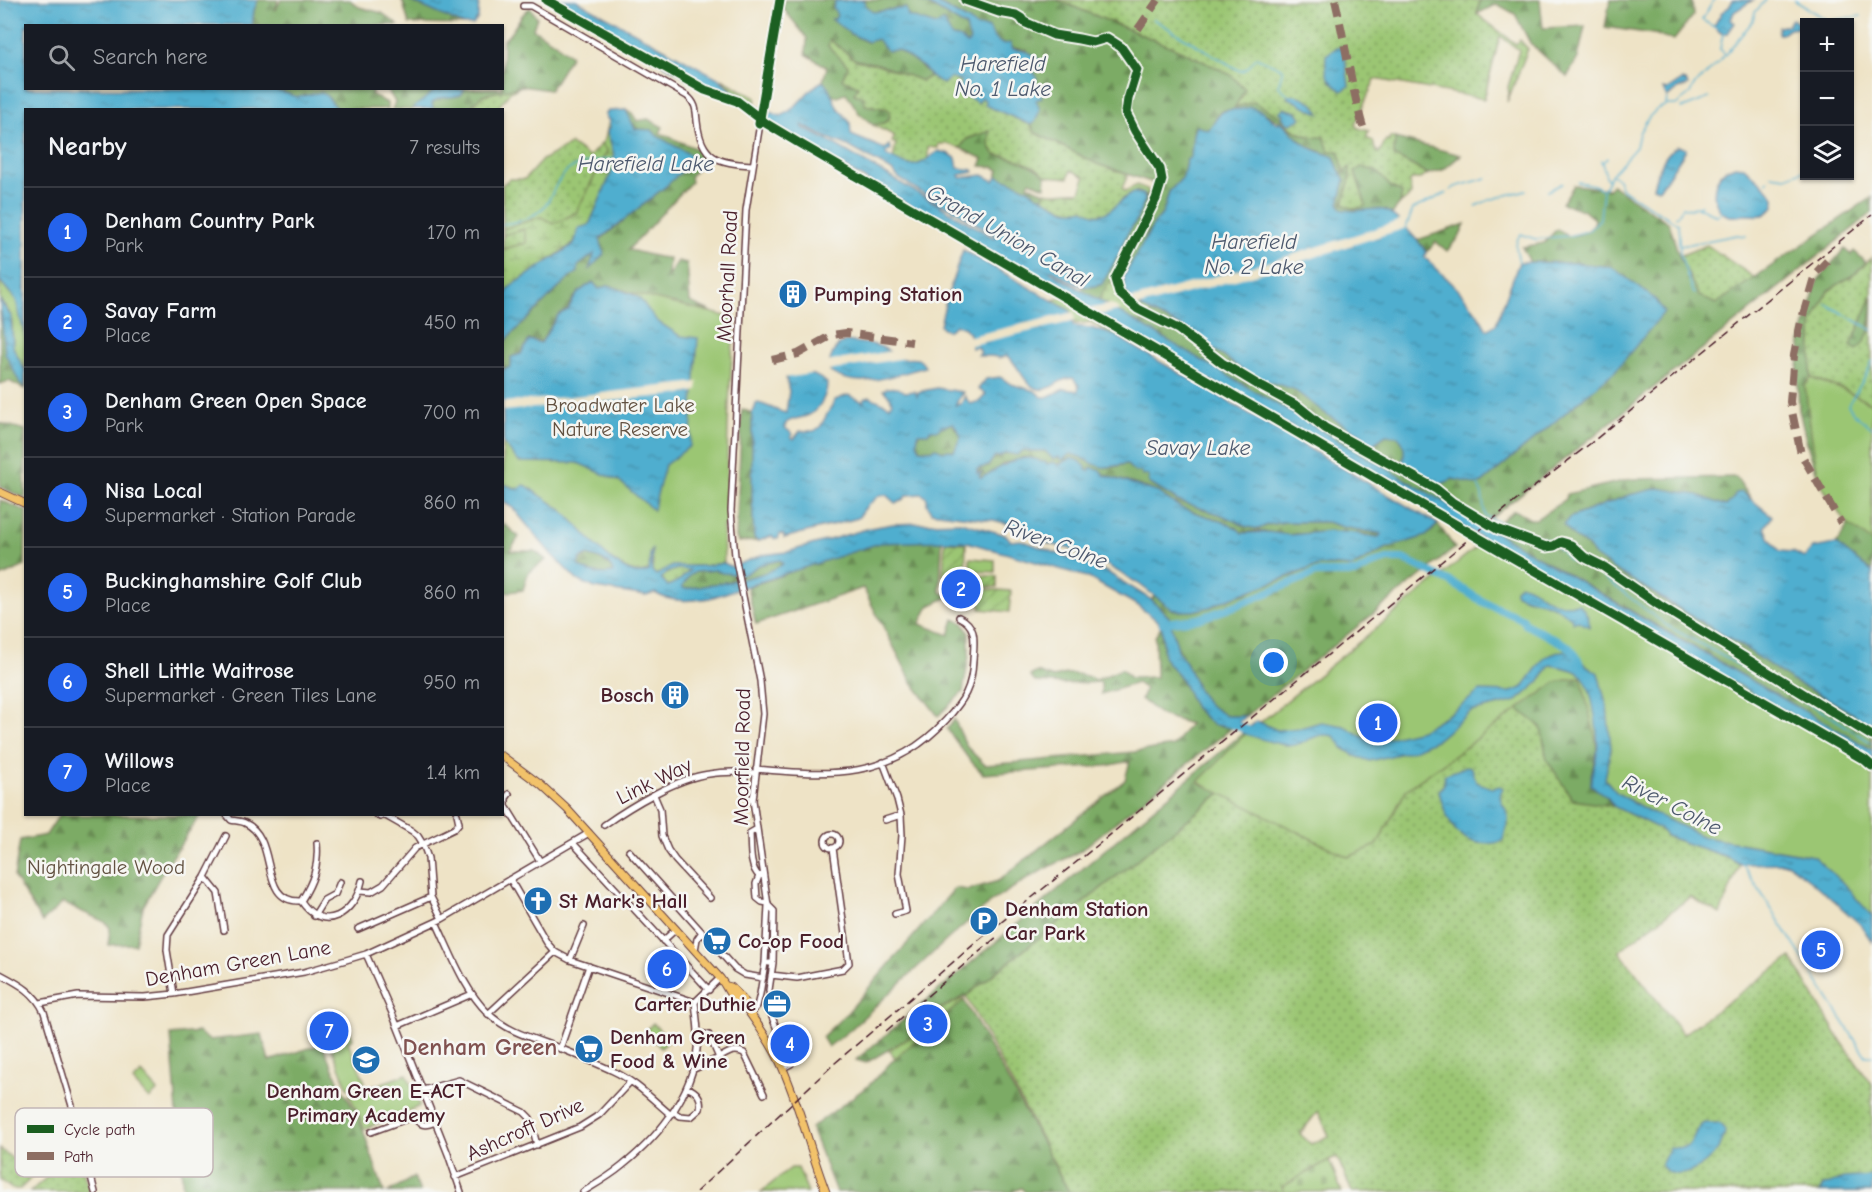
<!DOCTYPE html>
<meta charset="utf-8">
<style>
body{margin:0;font-family:"Comic Neue",sans-serif;background:#20242c;color:#f1f3f6}
.controls{position:absolute;right:18px;top:18px;display:grid;overflow:hidden;border-radius:0px;box-shadow:0 2px 4px #0004}
.controls button{width:54px;height:54px;display:grid;place-items:center;padding:0;border:0;border-bottom:2px solid #363941;background:#171b24;color:#f1f3f6;font:30px sans-serif}
.you{position:absolute;left:1274px;top:663px;width:21px;height:21px;margin:-15px;border:4px solid #fff;border-radius:50%;background:#1a73e8;box-shadow:0 0 0 9px #1a73e833}
.badge{display:grid;place-items:center;width:39px;height:39px;border-radius:50%;background:#2563eb;color:#fff;font-size:20px;font-weight:700}
.pin{position:absolute;translate:-50% -50%;border:3px solid #fff;box-shadow:0 2px 6px #0006}
.list{margin:0;padding:0;list-style:none}
h2{display:flex;justify-content:space-between;align-items:center;height:78px;margin:0;padding:0 24px;font-size:26px}
h2 small{font-size:20px;font-weight:400;color:#9ea1a6}
.list li{display:grid;grid-template-columns:39px 1fr auto;gap:18px;align-items:center;box-sizing:border-box;height:90px;padding:0 24px;border-top:2px solid #363941}
.list b{display:block;font-size:22px;white-space:nowrap}
.list p{margin:0;font-size:20px;white-space:nowrap;color:#9ea1a6}
.list em{font-size:20px;font-style:normal;color:#9ea1a6}
.icon{flex:none;width:33px;height:33px;fill:none;stroke:currentColor;stroke-width:2;stroke-linecap:round;stroke-linejoin:round}
.map{position:relative;flex:none;width:1872px;height:1192px;overflow:hidden}
.search{position:absolute;background:#171b24;box-shadow:0 2px 4px #0004;left:24px;top:24px;width:480px;height:66px;display:flex;align-items:center;gap:15px;box-sizing:border-box;padding:0 21px;border-radius:0px;color:#9ea1a6;font-size:22px}
.panel{position:absolute;background:#171b24;box-shadow:0 2px 4px #0004;left:24px;top:108px;width:480px;height:708px;border-radius:0px}
.map>svg:first-child{display:block}
.grass{fill:url(#grass-dots);stroke:#72724f;stroke-width:1.5;fill-rule:evenodd}
.forest{fill:url(#forest-firs);stroke:#636548;stroke-width:1.5}
.wetland{fill:url(#wetland-marsh);stroke:#72724f;stroke-width:1.5}
.cemetery{fill:url(#cemetery-stones);stroke:#72724f;stroke-width:1.5}
.park{fill:#9bc673;stroke:#72724f;stroke-width:1.5}
.garden{fill:url(#garden-furrows);stroke:#72724f;stroke-width:1.5}
.water{fill:url(#water-ripples);stroke:#4d667d;stroke-width:1.5;fill-rule:evenodd}
.pier{fill:#eee3c6}
.lines{fill:none;stroke-linecap:round;stroke-linejoin:round}
.stream{stroke:#50aecf;stroke-width:1.5}
.river{stroke:#50aecf;stroke-width:8}
.minor-casing{stroke:#633c42;stroke-width:8}
.major-casing{stroke:#633c42;stroke-width:9}
.minor{stroke:#fff;stroke-width:5}
.major{stroke:#f2c26a;stroke-width:7}
.rail{stroke:#4a1f2b;stroke-width:1.5;stroke-dasharray:9 4.5;stroke-linecap:butt}
.quiet{stroke:#8d6e63;stroke-width:8;stroke-dasharray:15 8;stroke-linecap:butt}
.cycleway-casing{stroke:#f6f6f2;stroke-width:13}
.cycleway{stroke:#1b5e20;stroke-width:9}
.labels{text-anchor:middle;dominant-baseline:central;stroke-width:5;stroke-linejoin:round;paint-order:stroke}
.street-label{font-size:21px;fill:#4a1f2b;stroke:#f6f6f2}
.poi-label{font-size:21px;font-weight:bold;fill:#4a1f2b;stroke:#f6f6f2;text-anchor:start}
.park-label{font-size:21px;fill:#625141;stroke:#f6f6f2}
.water-label{font-size:22px;font-style:italic;fill:#4c586d;stroke:#f6f6f2}
.quarter-label{font-size:24px;font-weight:bold;fill:#805150;stroke:#f6f6f2}
.key{fill:#f6f6f2;stroke:#c2b6b6;stroke-width:1.5}
.key-label{font-size:16px;fill:#4a1f2b}
</style>
<div class="map">
<svg width="1872" height="1192" viewBox="0 0 1872 1192">
<defs>
<pattern id="grass-dots" width="8" height="8" patternUnits="userSpaceOnUse" patternTransform="scale(1.5)"><rect width="8" height="8" fill="#9bc673"/><path d="M2 2h.1M6 6h.1" fill="none" stroke="#80a05f" stroke-width="1.8" stroke-linecap="round"/></pattern>
<pattern id="forest-firs" width="22" height="20" patternUnits="userSpaceOnUse" patternTransform="scale(1.5)"><rect width="22" height="20" fill="#7cab65"/><path d="M5 1l3.5 6h-7zM16 11l3.5 6h-7z" fill="#688b53"/></pattern>
<pattern id="wetland-marsh" width="20" height="14" patternUnits="userSpaceOnUse" patternTransform="scale(1.5)"><rect width="20" height="14" fill="#9bc673"/><path d="M1 5h8M5 5V1M11 12h8M15 12V8" fill="none" stroke="#80a05f"/></pattern>
<pattern id="cemetery-stones" width="16" height="16" patternUnits="userSpaceOnUse" patternTransform="scale(1.5)"><rect width="16" height="16" fill="#9bc673"/><path d="M2 7V4a2 2 0 0 1 4 0v3zM10 15v-3a2 2 0 0 1 4 0v3z" fill="#80a05f"/></pattern>
<pattern id="garden-furrows" width="10" height="10" patternUnits="userSpaceOnUse" patternTransform="scale(1.5)"><rect width="10" height="10" fill="#9bc673"/><path d="M-1 1l2-2M0 10L10 0M9 11l2-2" fill="none" stroke="#80a05f"/></pattern>
<pattern id="water-ripples" width="26" height="14" patternUnits="userSpaceOnUse" patternTransform="scale(1.5)"><rect width="26" height="14" fill="#50aecf"/><path d="M2 4q2-2 4 0t4 0M15 11q2-2 4 0t4 0" fill="none" stroke="#448da8"/></pattern>
</defs>
<rect width="100%" height="100%" fill="#f6f6f2"/>
<filter id="ink" filterUnits="userSpaceOnUse"><feTurbulence type="fractalNoise" baseFrequency=".0167" numOctaves="2"/><feDisplacementMap in="SourceGraphic" scale="12" xChannelSelector="R" yChannelSelector="G"/><feConvolveMatrix kernelMatrix="1 2 1 2 8 2 1 2 1" color-interpolation-filters="sRGB"/></filter>
<filter id="wash" filterUnits="userSpaceOnUse"><feTurbulence type="fractalNoise" baseFrequency=".008" numOctaves="4" result="noise"/><feDisplacementMap in="SourceGraphic" scale="24" xChannelSelector="R" yChannelSelector="G"/><feGaussianBlur stdDeviation="1.35" result="paint"/><feColorMatrix in="noise" values="0 0 0 0 0 0 0 0 0 0 0 0 0 0 0 0 0 1.4 0 .05"/><feComposite in="paint" operator="in"/></filter>
<g filter="url(#wash)">
<rect width="100%" height="100%" fill="#eee3c6"/>
<!-- grass -->
<path class="grass" d="M1057,0H1480L1477,14L1516,44L1520,40L1528,49L1507,102L1509,94L1508,87L1519,50L1500,36L1484,99L1375,79L1355,125L1358,128L1369,131L1366,138L1373,141L1375,149L1379,153L1386,140L1389,141L1390,137L1395,138L1394,156L1428,174L1420,179H1412L1410,182L1411,195L1400,204L1401,193L1390,186L1376,171L1355,172L1366,205C1357,211 1352,209 1342,204L1350,179L1349,168L1344,173L1332,152L1328,151L1324,138C1298,139 1275,116 1254,102L1234,107L1243,95L1231,75L1184,52Z
M830,40L856,60L878,64L922,81L930,76L943,84L950,78L961,81L978,103L982,96L986,102L985,105L1031,125L1034,132L1097,164L1128,175L1122,188L1125,191L1137,185L1147,189L1149,192L1146,197C1132,180 1119,208 1107,213C1091,219 1056,206 1042,199L1045,192C1056,196 1067,190 1080,192L1085,177L1071,170L1068,178L1046,176L1035,167L1006,156L995,155L989,145V131L967,139L960,148L948,144H938V148L928,147V160C914,167 906,167 893,159L896,144L892,142L895,136L873,125L877,122L865,105L842,79L827,46Z
M722,79L756,98L755,103L733,91Z
M521,86L510,92L497,109L467,110L483,95Z
M571,144L589,157L601,144L607,151L576,213L554,224L541,217L503,229L502,185L509,179H525L542,160Z
M525,229L527,243L503,249V235Z
M1707,245L1755,278L1716,304L1699,297L1679,256Z
M1872,257V404L1844,390L1811,378L1812,325L1828,291L1856,273Z
M1124,276L1125,291L1142,308L1152,313L1139,324L1099,300L1108,283Z
M1067,296L1120,327V339L1091,322L1075,324L1071,311L1053,300Z
M677,569H691L680,580L668,586L661,578L669,572Z
M1556,681L1613,806L1660,829L1668,837L1727,857L1740,864L1720,914L1690,897L1619,951L1683,1034L1791,957L1837,1035L1872,1085V1192H1352L1337,1157L1329,1160L1282,1187L1284,1192H1069L966,996L1221,793L1348,857L1377,844L1406,790ZM1318,1111L1329,1136L1311,1144L1300,1134Z
M0,1149L34,1175L20,1189H12L0,1180Z
M64,1162H80L90,1192H30Z"/>
<!-- forest -->
<path class="forest" d="M258,0H278L275,11L281,0H350L359,7L382,13L398,25L252,26L254,10Z
M402,0H408L466,25L409,24Z
M784,0H845L835,19L833,20L851,34L867,42L877,39C895,49 917,59 930,76L922,81L878,64L856,60L830,40L828,46L848,66L842,79L858,86L854,94L864,97L865,105L888,109L890,117L884,123L873,125L859,113L846,93L838,97L832,95L823,81L827,67L806,54L807,38L783,8Z
M864,0H916L931,6L966,27L971,41L967,44L959,38L952,37L936,25L908,16L906,8L873,12L865,6Z
M932,0H1057L1184,52L1231,75L1245,89L1235,107L1254,102L1279,116C1288,131 1308,139 1324,137L1329,151H1339L1344,172L1350,167V179L1343,204C1352,209 1357,211 1366,205L1355,172L1361,167L1376,171L1390,186L1402,193L1400,204L1392,214L1385,210L1347,211L1341,209L1339,203L1345,180L1339,170L1334,157L1307,146L1290,132L1287,126L1261,111L1251,107L1243,109L1225,110L1219,113L1209,130L1197,127L1193,134L1191,156L1186,161L1183,177L1169,192L1163,213L1154,224L1124,276L1108,283L1099,300L1081,291L1083,287L1098,286L1102,284L1119,254L1127,234L1136,221L1146,197L1152,191L1154,183L1097,164L1034,132L1031,125L1035,122C1036,97 1033,74 1027,50C1002,48 988,35 969,21C958,13 944,7 932,0Z
M1480,0H1540L1543,28L1585,26L1578,58L1567,77L1530,43L1515,14L1497,4L1477,14Z
M1610,0H1692L1693,16L1674,40L1653,34L1605,27Z
M530,8L537,17L533,29L554,42L571,56L550,90L521,86L483,95L467,109H433L432,103C440,95 450,96 461,95L465,89L502,88L503,40C515,33 517,16 530,8Z
M277,89H374L371,94L387,103L388,109H338L331,103L329,98L298,97L278,91Z
M387,89H438L412,110L392,109L395,102Z
M626,110L632,113L637,121L648,119L663,127L660,133L697,149L700,148L706,157L690,177L691,182L628,250C642,252 655,258 669,258L668,276L678,261L687,263L690,302L712,312L599,289L573,298L568,310L558,315L541,343L529,340C522,353 516,365 503,370V343L569,278L578,272V266L594,253L590,269L600,240L666,186L695,159L657,136L652,130L635,129Z
M990,131L989,145L995,155C1014,157 1032,164 1046,176L1045,187L1030,181L1028,185L1045,192L1042,199L1023,187L997,176L999,170L993,167L980,166L983,159L960,148L967,139Z
M1395,138L1461,155L1443,170L1428,174L1394,156Z
M1574,185L1609,189L1612,185L1669,223L1679,256L1699,296L1716,304L1872,197V213L1482,525L1139,324L1152,313L1186,329L1244,371L1260,379L1293,388L1329,416L1362,435L1365,442L1374,444L1386,435L1397,436C1405,443 1407,453 1402,462L1407,472L1421,475L1425,480L1438,485L1453,479C1462,481 1472,481 1482,483L1616,370L1577,263L1530,262L1522,247L1544,243L1557,229L1568,236C1579,234 1592,233 1595,220L1583,210L1562,203Z
M1465,224L1461,234L1447,251L1436,242L1427,252L1417,240Z
M1845,248L1851,255L1854,251L1866,262L1856,273L1828,291L1812,325L1811,378L1844,390L1872,404V572L1836,544L1849,524L1844,520L1819,481L1807,444L1799,410L1797,375L1802,336L1817,281Z
M0,281L25,337L26,388L24,389L9,381L0,384Z
M1872,296C1872,315 1872,338 1857,350L1851,346Z
M742,409L752,413L753,415L752,495L754,538L758,541L738,542L736,537Z
M0,423L25,430V498L0,487Z
M953,423L955,428L962,436L954,451L920,449L917,443L918,433H928L930,430Z
M1022,451H1045L1053,458L1056,457H1066L1070,454C1084,456 1097,469 1112,467C1116,467 1121,465 1126,464C1132,471 1143,471 1149,477V483L1178,501L1222,515L1247,527L1259,529L1267,525L1285,522H1327L1343,527L1381,534L1380,537C1371,537 1364,533 1355,533L1294,534L1290,535L1256,531L1242,533L1237,528L1221,521L1181,508L1162,495L1147,488L1104,475L1101,471H1089L1063,463C1050,467 1036,460 1023,457L1016,461L1004,463L996,470L981,478L979,477L977,469L988,466L995,456L999,457L1006,453L1017,454Z
M794,475L796,476L794,498L793,500L790,499V476Z
M1736,477L1752,500L1742,492L1726,506L1659,489L1629,495L1569,518L1576,539L1588,546L1595,556L1664,600L1748,650L1791,680L1827,698L1872,726V750L1490,529L1514,510L1530,519H1536L1566,499L1567,494L1631,479Z
M0,500L26,511L25,566L0,577Z
M503,523L519,537L510,551H535L546,560L528,573L523,590L503,593Z
M1438,524L1455,548L1246,716H1226L1208,704L1198,690L1186,662L1179,653L1169,617L1152,600L1154,595L1172,609L1181,611L1210,607L1225,600L1314,567L1329,565L1352,567L1384,549L1432,531Z
M942,541L940,591L948,597L929,606L920,624L949,635L954,619L963,623L969,633V655L963,692L938,716L912,682L863,588L756,624L747,587C791,573 833,555 878,543C893,539 925,541 942,541Z
M588,555C599,559 610,561 613,573C602,575 586,573 578,565L580,560Z
M780,560L783,564C762,579 712,584 685,589L682,586L689,576L695,572L715,570L722,573H747L759,565Z
M1161,626L1162,629L1164,658L1181,679L1195,708L1213,725L1233,727L1080,851L1032,876L992,901L949,938L850,1030L828,1047L822,1037L847,1013L955,888L968,890L998,881L1125,780L1130,761L1106,766L983,774L968,758L947,729L954,719L967,747L985,765L1134,752L1173,746L1190,724L1161,715L1141,699L1145,689L1137,683L1101,694V682L1064,684L1035,682L1030,676L1037,672L1053,678C1068,671 1081,673 1096,680L1122,669L1130,678L1156,677L1155,637Z
M1581,675L1594,709L1597,751L1591,775L1613,806L1573,800L1547,760L1541,727L1518,709L1406,790L1377,845L1348,857L1221,793L966,996L936,1011H930L910,1037L866,1063L856,1060L1243,733L1261,740Z
M59,815H200L164,870L143,907L135,944L108,945L110,928L105,922L63,903L42,922L14,877L20,840L46,835Z
M964,1000L1069,1192H1025L1021,1188L1012,1192H836L811,1128L869,1085L895,1058Z
M198,1032L209,1040L262,1034L269,1061L322,1044L342,1089L358,1115L384,1192L183,1191L171,1035Z
M414,1177L420,1192H388Z"/>
<!-- wetland -->
<path class="wetland" d="M609,121L610,128L607,130L616,162L589,225L579,228L574,243L510,287L503,298V249L527,243L524,229L503,235V229L541,217L554,224L576,213L607,151L601,144L605,139Z"/>
<!-- cemetery -->
<path class="cemetery" d="M1329,1160L1342,1192H1284L1282,1187Z"/>
<!-- park -->
<path class="park" d="M0,281L16,300L25,337V371L13,347L12,321L8,310L0,300Z
M593,282L599,289L609,285C649,301 693,306 735,319C729,387 725,457 728,526H723L724,563L703,566H672L656,575L652,571L653,561L650,554V570C623,585 582,529 565,513C553,503 539,496 527,486L524,485L519,489L503,484V370L511,367V357L521,354L529,340L541,342L558,315L568,310C575,294 579,291 593,282Z
M1811,378L1844,390L1872,404V542L1844,521L1819,481L1812,439L1805,386Z
M1490,536L1872,758V916L1808,855L1704,837L1645,809L1617,793L1605,779L1581,677L1556,682L1406,790L1377,845L1348,857L1198,782L1241,738Z
M970,558L995,560V572L970,571Z
M962,999L964,1000L895,1058L889,1050L910,1037L930,1011H936Z
M653,1023L669,1041L661,1048L645,1031Z
M349,1029L353,1039L348,1042L365,1082L348,1089L328,1039Z
M142,1073L158,1091L149,1099L133,1081Z
M407,1074L420,1106L364,1129L359,1115L349,1095Z
M791,1168H798L808,1192H761Z"/>
<!-- garden -->
<path class="garden" d="M945,542L966,543L965,572H961V576H943Z
M981,576H997V587H980Z
M982,589L1011,591L1009,612L980,609Z"/>
<!-- water -->
<path class="water" d="M0,0H258L254,10L252,25L26,26V88L277,89L278,91L298,97L321,92C329,96 332,104 338,109L26,110L25,337L16,300L0,281Z
M408,0H479L478,18L473,25H464Z
M550,0H576L720,79C736,98 758,109 781,116C798,109 806,89 823,81L829,89L837,107L850,122L851,135L885,149L889,145L891,149L886,153V155C913,169 914,170 938,151L947,153L956,158L958,168L973,170L974,172L959,175L961,178L983,175L994,181L997,176C1005,179 1013,182 1020,185C1040,195 1063,216 1084,209C1106,226 1116,200 1134,192L1144,194L1145,200L1136,221L1127,234L1119,254L1102,284C1084,293 1067,279 1052,270L1049,271L1644,619L1857,741L1872,750V763L1851,749L1586,599L770,124C758,113 746,102 730,95C723,92 715,93 707,89ZM802,125L821,135L848,146L882,165L892,171L900,179L940,204L949,207L995,235L996,238L991,236L836,145L803,128Z
M864,0L866,6L873,12L906,8L908,16L936,25L944,21L952,37L959,38L967,44L970,41L966,27L931,6L916,0H932L969,21L976,27H989L994,38L1002,44L1010,43L1013,49C1025,50 1037,53 1042,65L1033,71L1037,78L1034,85L1039,89L1042,98L1036,100L1040,110L1035,122L1031,125L985,105L986,102L982,97L978,103L959,92L961,81L950,78L943,84L930,76L924,68L898,50L887,51L877,39L868,42L851,34L831,19H835L837,15L833,8L835,1Z
M1733,0H1753L1734,12L1731,20L1735,23L1728,33L1723,34L1718,31L1714,26L1722,12L1729,7Z
M1792,19L1798,23V28L1789,29L1782,34H1778L1779,27L1788,25Z
M1340,47L1344,50L1349,86L1342,91C1326,79 1325,75 1326,55L1336,48Z
M1682,80L1686,81L1688,85L1678,89L1667,98L1663,89L1667,90Z
M438,88L465,89L461,95C450,99 441,94 432,103L433,109H412Z
M1289,95C1302,94 1315,102 1320,114L1287,97Z
M1251,107L1261,111L1277,123L1280,121C1289,127 1295,139 1306,145C1314,151 1325,153 1334,157L1339,170L1345,180L1339,203L1341,209C1355,214 1370,207 1384,210C1395,212 1419,243 1427,252L1424,257C1448,279 1472,300 1487,330L1496,324L1519,262L1577,263L1612,267L1656,300L1664,312L1616,370L1482,483L1475,485C1467,481 1461,481 1453,479C1441,485 1431,488 1421,475L1407,473L1403,469C1402,456 1409,446 1397,436L1386,435L1370,446L1365,442L1362,435L1329,416L1293,389L1260,379L1244,371L1186,329L1142,308L1131,300L1125,291L1124,276L1154,224L1163,213L1169,192L1183,177L1186,161L1191,156L1193,134L1196,126L1209,130C1227,100 1223,115 1251,107Z
M1284,108L1297,112L1301,118L1299,120L1291,124L1287,123L1282,117L1283,114L1279,112Z
M626,110L635,129L652,130L657,136L696,158L666,186L600,239L604,254L589,270L594,254L578,266V272L569,278L503,343V298L510,287L574,244L579,228L589,225L616,162L607,130L610,128L609,121L605,115L608,111Z
M1678,146L1686,149L1685,151L1661,187L1658,189L1653,187C1657,172 1665,152 1678,146Z
M1735,166L1744,167L1768,189L1774,197V206C1764,219 1760,215 1745,215C1740,215 1735,217 1730,216C1711,211 1710,184 1723,172C1726,169 1731,168 1735,166Z
M963,250L1071,311L1073,326L1091,328L1116,336L1438,524L1426,536L1384,549L1352,567L1329,565L1314,567L1225,600L1210,607L1193,611H1181L1172,609L1139,584L1102,562L1079,554L1071,549L1041,542L1024,528L993,520L931,512L927,504V498L922,494L907,495L902,501L895,503L886,495H880L866,507L858,518L784,538V535L780,534L778,539H775L772,536L758,541L754,538L752,495V413L755,408L756,403C765,403 775,411 786,413L789,391L785,373C804,371 811,371 827,383C827,395 820,409 809,415C801,419 793,418 786,423L785,428L793,434L791,437L794,439L800,431H814L820,427L835,400L848,395L864,402V399L870,397L890,406L892,402L890,397L883,390C889,386 899,387 905,392L915,391L917,396L918,392L937,388L963,392L955,405L961,404L965,396L970,404L980,401L986,394L978,389L986,379L1000,377L1011,384L1035,391L1042,397H1047L1064,389L1078,391L1079,386L1073,378C1058,379 1057,386 1046,389C1025,393 1021,365 1007,356L998,358C992,354 984,358 978,355L981,353L978,347L971,348L970,336L965,328L956,325L947,331L940,326C945,300 954,275 963,250ZM953,423L961,436L954,451L950,450L943,451L936,448L930,450L920,449L917,443L918,433H928L930,430H938L941,427ZM1022,451H1045L1053,459L1059,457L1062,460L1070,454C1082,456 1090,464 1102,467C1110,468 1118,465 1126,464L1135,472H1141L1143,476L1147,475L1149,477V483L1178,501L1222,515L1247,527L1259,529L1267,525L1285,522H1327L1343,527L1381,534L1379,537C1367,537 1356,532 1345,532C1338,531 1336,534 1330,531L1290,535L1268,532L1242,533L1237,528L1221,521L1181,508L1157,492L1104,475L1101,471L1091,467L1089,471L1086,470V467L1080,461L1071,458L1059,465L1053,462L1047,464L1046,462H1042C1021,450 1000,468 981,478L979,476L982,472L977,473V469L988,466L995,456L999,457L1006,453L1017,455Z
M593,282L599,289L609,285L634,295L640,299L657,321L680,336L698,338L690,446L665,465L653,510L619,481L578,463L519,462L503,443L502,370L511,367V357L521,354L529,340L541,343L558,315L568,310C575,294 579,291 593,282Z
M0,300L11,316L13,347L25,371V388L20,383L5,353Z
M846,341C857,343 868,342 879,346C887,348 893,356 900,358C911,361 918,353 925,367C895,375 858,391 830,372C827,360 835,345 846,341Z
M503,484L518,489L524,485L527,486C540,496 553,503 565,513C583,529 623,585 649,571L650,553L652,550V571L656,575L672,566H703L724,563L732,567L762,555L787,552L870,528L893,524L961,522L1006,535L1011,541L1021,540L1107,572L1152,600L1169,617L1179,653L1186,662L1198,690L1208,704L1226,716H1246L1233,727L1213,725L1195,708L1181,679L1164,658L1162,629L1158,621L1135,604L1087,577L967,542L942,541L880,543L710,598C692,601 671,603 655,593L646,596L595,588L577,580L551,554L513,508L503,502ZM588,555C598,558 611,561 613,573C602,575 586,573 578,565L580,559ZM780,560L783,564C762,579 712,584 685,589L682,587L689,576L695,572L715,570L722,573L744,575L759,565ZM677,569L690,570L680,580L668,586L661,578L669,572Z
M1659,488L1698,495L1726,506L1732,500L1736,493L1742,492L1772,516L1765,527L1770,539L1780,551L1793,552L1804,558L1813,548L1836,544L1872,572V726L1827,698L1791,680L1748,650L1614,569L1595,556L1588,546L1576,539L1563,525L1569,518L1629,495Z
M1520,584C1545,591 1547,609 1579,604C1584,609 1591,619 1589,627L1578,621L1572,623V619C1564,611 1548,603 1538,601C1529,599 1523,598 1515,593V589Z
M1564,650L1598,673L1607,707L1611,748L1605,779L1617,793L1645,809L1704,837L1813,856L1842,882L1872,916V942L1861,925L1811,881L1787,863L1740,864L1727,857L1668,837L1660,829L1613,806L1608,798L1591,785C1590,773 1595,765 1597,753C1599,738 1593,685 1581,675C1574,668 1559,667 1550,665L1539,682L1517,701L1470,712L1438,739L1411,751L1370,761L1355,756L1344,749L1334,736C1313,732 1311,742 1294,745C1281,747 1255,737 1243,733L1257,721L1277,730L1300,728L1321,722L1344,726L1372,742L1421,730L1452,712L1480,691L1511,692L1522,688L1545,657Z
M1468,766L1472,768L1476,782L1492,788L1500,786L1503,788C1494,800 1510,808 1508,820C1508,827 1504,834 1503,840L1500,842C1461,850 1447,826 1439,791L1444,784V775Z
M1704,1123H1719L1725,1130C1725,1154 1679,1192 1661,1165L1670,1147C1675,1147 1681,1149 1686,1147C1694,1144 1693,1129 1704,1123Z
M1872,1176V1192H1819L1824,1185L1830,1184L1843,1178Z"/>
<!-- pier -->
<path class="pier" d="M1402,220L1409,227L1283,267L1136,307L1128,300L1282,258Z
M1111,304L1121,310L1095,316L1084,310Z
M1074,312L1075,321L967,346V337Z
M898,350L903,355L913,354L917,356L827,371L826,362Z
M796,367L804,368L818,373L783,378V371Z
M698,382L697,391L683,394L503,411V402L567,397Z"/>
<g class="lines">
<!-- stream -->
<path class="stream" d="M1714,0L1702,20L1716,28
M1794,0L1828,21L1861,16
M1153,19L1240,71C1248,70 1252,63 1256,57L1283,69L1278,86L1289,95
M1723,34L1720,49L1724,55
M1666,105L1667,98
M1681,107L1683,108L1709,98
M1601,160L1607,179
M1602,163L1607,158
M1612,175L1618,179L1622,189L1678,224L1680,253L1692,291L1695,294
M1771,175L1786,177L1804,170
M1578,182L1594,185L1602,189
M1767,182L1768,180
M1451,190L1455,187L1487,178
M1548,191L1563,183
M1476,206C1491,197 1509,195 1526,190
M1696,207L1704,209L1717,216L1722,211
M1676,217L1683,207L1690,209L1701,205
M502,224C517,223 539,216 547,203C554,192 556,180 567,171C576,163 603,160 616,158
M1406,228L1413,209L1447,193
M1680,246L1737,235L1746,236
M1519,262C1517,252 1513,243 1521,234L1535,239L1568,236L1588,231L1600,219L1603,190L1611,175L1636,147L1639,133L1649,117L1656,110L1666,105H1676L1689,95L1693,87L1719,62L1753,21L1755,12L1766,0
M1826,304L1872,330
M1872,361L1867,374L1848,405L1854,414L1872,428
M1478,485L1482,494L1485,516L1529,535L1552,541L1569,560L1591,568L1666,625L1827,714L1872,743
M1742,863L1857,1043L1866,1056H1872"/>
<!-- river -->
<path class="river" d="M1163,623L1198,619L1227,609L1316,573H1357L1372,564L1388,559H1403L1451,582L1485,603L1523,619L1525,624L1568,646L1577,657L1582,669
M1226,722L1256,733"/>
</g>
</g>
<g filter="url(#ink)">
<g class="lines">
<!-- minor casing -->
<g class="minor-casing">
<path id="minor" d="M523,6H531L687,96C696,103 696,110 697,121C701,159 718,163 752,165
M883,762L897,799L901,815L902,835L899,874L906,911L895,914
M756,769C830,776 891,780 946,720C964,700 972,688 973,660C974,642 978,626 959,617
M745,772V796L753,800
M509,794L506,798V806L540,861
M654,795L660,809L662,836L668,850L675,860L710,898
M226,814L231,820C235,821 241,821 245,823C280,839 257,903 301,901
M376,814L380,817L384,815L412,831L418,836L423,844L428,858L431,897L442,919
M885,820L901,815
M604,825C631,806 677,778 709,774C725,771 740,772 756,773
M757,829L750,833C751,847 749,867 759,876L763,875
M825 841a7 7 0 1 1 14 0a7 7 0 1 1-14 0Z
M573,843L709,990
M629,851L735,969L745,975L763,978
M759,876L756,884L757,898L762,902L768,903
M205,877L218,893L224,930
M510,879L547,943L555,952L570,960L695,1002
M360,891L371,892L383,885L415,848L454,829L459,823L457,814
M301,901C324,935 355,913 362,881
M301,901C313,882 319,866 317,843
M768,905L774,911L773,963H769
M314,916L324,900L335,894L340,882
M436,922C450,951 464,990 488,1013C508,1033 536,1039 562,1049C579,1056 596,1063 613,1071C635,1081 653,1100 671,1115
M358,929L431,897
M663,941L676,929
M695,950L697,939L702,932
M366,954L392,1013L448,1154L461,1192
M570,960L584,926
M773,963L769,990L772,1017L791,1064L783,1068
M0,974C19,984 35,992 44,1012L75,1116L95,1192
M771,975L797,978L843,969L849,963L833,848
M174,994L167,950L168,935L205,877L226,836
M695,1002L720,978
M40,1003L78,996L145,997L174,994L304,972L346,960L366,954L442,919L589,833
M488,1014L555,952
M750,1014L757,1006L760,994L765,963L768,905L753,800L763,714L760,681L735,556L731,511L746,210L780,0
M397,1026L472,994
M560,1049L589,966
M719,1058C728,1053 734,1048 744,1053L764,1094
M694,1069L719,1058L709,1035L699,1033
M423,1090L459,1080L524,1112L530,1118L537,1145
M674,1112L680,1116L691,1117L700,1109C702,1098 698,1092 688,1088
M371,1132L412,1117C421,1125 424,1127 435,1122
M455,1177L580,1127L599,1115L630,1082
M583,1192C596,1184 610,1176 622,1166C662,1134 698,1089 698,1034C698,1024 696,1013 695,1002"/>
</g>
<!-- major casing -->
<g class="major-casing">
<path id="major" d="M0,492L26,504
M502,756L541,785L567,809L720,978C728,988 733,1005 746,1008
M727,986L731,987L746,1003V1008C758,1025 770,1041 779,1060C799,1102 809,1148 826,1192"/>
</g>
<!-- minor -->
<use href="#minor" class="minor"/>
<!-- major -->
<use href="#major" class="major"/>
<!-- rail -->
<path class="rail" d="M886,1031L998,936
M696,1192L835,1063L979,940L1099,844L1273,700L1508,507L1591,443L1872,215"/>
<!-- quiet -->
<path class="quiet" d="M1335,0C1345,42 1351,85 1363,127L1362,132
M1138,29L1158,0
M1827,261L1815,274L1801,322L1794,355L1790,402L1801,454L1841,523
M772,360L798,354L832,335L846,333L912,342"/>
<!-- cycleway casing -->
<g class="cycleway-casing">
<path id="cycleway" d="M546,0L705,90L737,101L767,124L797,142L1503,552L1865,760L1872,766
M965,0L999,12L1016,15L1021,18L1024,22L1054,35L1079,39L1093,42L1107,38L1121,47L1137,70L1128,99L1126,113L1135,131L1160,169L1162,180L1156,199L1115,279L1119,293L1138,309L1178,329L1222,363L1260,386L1299,407L1325,428L1436,489L1452,502L1497,529L1546,547L1554,546L1561,542L1571,545L1584,557L1604,567L1659,605L1872,736
M759,124L780,0"/>
</g>
<!-- cycleway -->
<use href="#cycleway" class="cycleway"/>
</g>
</g>
<!-- icons -->
<defs>
<g id="building-disc" transform="scale(1.5)"><circle r="9.5" fill="#1f6fb2" stroke="#f6f6f2"/><path d="M-4-6H4V6H1V3H-1V6H-4ZM-2.5-4.3h1.7v1.8h-1.7ZM.8-4.3h1.7v1.8H.8ZM-2.5-1h1.7V.8h-1.7ZM.8-1h1.7V.8H.8Z" fill="#fff"/></g>
<g id="church-disc" transform="scale(1.5)"><circle r="9.5" fill="#1f6fb2" stroke="#f6f6f2"/><path d="M-1.2-6h2.4v3.5h3.3v2.4h-3.3V6h-2.4V-.1h-3.3v-2.4h3.3Z" fill="#fff"/></g>
<g id="parking-disc" transform="scale(1.5)"><circle r="9.5" fill="#1f6fb2" stroke="#f6f6f2"/><path d="M-3.5-5.5H1a3.5 3.5 0 0 1 0 7H-1V5.5H-3.5ZM-1-3.4V-.6H.8a1.4 1.4 0 0 0 0-2.8Z" fill="#fff"/></g>
<g id="supermarket-disc" transform="scale(1.5)"><circle r="9.5" fill="#1f6fb2" stroke="#f6f6f2"/><path d="M-6-5.5h2.5l.6 2H6L4.5 2H-2.5L-4.4-4H-6ZM-1.5 3.2a1.3 1.3 0 1 0 .1 0ZM3 3.2a1.3 1.3 0 1 0 .1 0Z" fill="#fff"/></g>
<g id="office-disc" transform="scale(1.5)"><circle r="9.5" fill="#1f6fb2" stroke="#f6f6f2"/><path d="M-6-3h4V-5.5h4V-3h4V5H-6ZM-1-4.5V-3h2v-1.5ZM-6 0V1H6V0Z" fill="#fff"/></g>
<g id="school-disc" transform="scale(1.5)"><circle r="9.5" fill="#1f6fb2" stroke="#f6f6f2"/><path d="M0-5L7-2L0 1L-7-2ZM-4 1L0 2.5L4 1V4Q0 6-4 4Z" fill="#fff"/></g>
</defs>
<g fill-rule="evenodd">
<use href="#building-disc" x="793" y="294"/>
<use href="#building-disc" x="675" y="695"/>
<use href="#church-disc" x="538" y="901"/>
<use href="#parking-disc" x="984" y="921"/>
<use href="#supermarket-disc" x="717" y="941"/>
<use href="#office-disc" x="777" y="1004"/>
<use href="#supermarket-disc" x="589" y="1049"/>
<use href="#school-disc" x="366" y="1060"/>
</g>
<g class="labels">
<!-- street labels -->
<g class="street-label">
<text transform="translate(727 276) rotate(-87)">Moorhall Road</text>
<text transform="translate(742 757) rotate(-89)">Moorfield Road</text>
<text transform="translate(654 781) rotate(-26)">Link Way</text>
<text transform="translate(238 963) rotate(-10)">Denham Green Lane</text>
<text transform="translate(525 1129) rotate(-24)">Ashcroft Drive</text>
</g>
<!-- poi labels -->
<g class="poi-label">
<text x="814" y="294">Pumping Station</text>
<text x="654" y="695" text-anchor="end">Bosch</text>
<text x="559" y="901">St Mark's Hall</text>
<text x="1005" y="909">Denham Station<tspan x="1005" dy="24">Car Park</tspan></text>
<text x="738" y="941">Co-op Food</text>
<text x="756" y="1004" text-anchor="end">Carter Duthie</text>
<text x="610" y="1037">Denham Green<tspan x="610" dy="24">Food &amp; Wine</tspan></text>
<text x="366" y="1091" text-anchor="middle">Denham Green E-ACT<tspan x="366" dy="24">Primary Academy</tspan></text>
</g>
<!-- park labels -->
<g class="park-label">
<text x="620" y="405">Broadwater Lake<tspan x="620" dy="24">Nature Reserve</tspan></text>
<text x="106" y="867">Nightingale Wood</text>
</g>
<!-- water labels -->
<g class="water-label">
<text x="1003" y="64">Harefield<tspan x="1003" dy="25">No. 1 Lake</tspan></text>
<text x="646" y="164">Harefield Lake</text>
<text transform="translate(1008 236) rotate(30)">Grand Union Canal</text>
<text x="1254" y="242">Harefield<tspan x="1254" dy="25">No. 2 Lake</tspan></text>
<text x="1198" y="448">Savay Lake</text>
<text transform="translate(1056 544) rotate(20)">River Colne</text>
<text transform="translate(1672 805) rotate(27)">River Colne</text>
</g>
<!-- quarter labels -->
<g class="quarter-label">
<text x="480" y="1047">Denham Green</text>
</g>
</g>
<!-- legend -->
<rect x="15" y="1108" width="198" height="69" rx="9" class="key"/>
<rect x="27" y="1125" width="27" height="8" fill="#1b5e20"/>
<rect x="27" y="1152" width="27" height="8" fill="#8d6e63"/>
<g class="key-label">
<text x="64" y="1135">Cycle path</text>
<text x="64" y="1162">Path</text>
</g>
</svg>
<div class="controls">
<button>+</button>
<button>−</button>
<button><svg class="icon" aria-label="layers" viewBox="0 0 24 24"><path d="M12 4l9 5-9 5-9-5zM3 14l9 5 9-5"/></svg></button>
</div>
<div class="you"></div>
<div class="pin badge" style="left:1378px;top:723px">1</div>
<div class="pin badge" style="left:961px;top:589px">2</div>
<div class="pin badge" style="left:928px;top:1024px">3</div>
<div class="pin badge" style="left:790px;top:1044px">4</div>
<div class="pin badge" style="left:1821px;top:950px">5</div>
<div class="pin badge" style="left:667px;top:969px">6</div>
<div class="pin badge" style="left:329px;top:1031px">7</div>
<div class="search"><svg class="icon" aria-label="search" viewBox="0 0 24 24"><circle cx="10" cy="10" r="6"/><path d="M15 15l6 6"/></svg>Search here</div>
<section class="panel">
<h2>Nearby<small>7 results</small></h2>
<ul class="list">
<li><span class="badge">1</span><div><b>Denham Country Park</b><p>Park</p></div><em>170 m</em></li>
<li><span class="badge">2</span><div><b>Savay Farm</b><p>Place</p></div><em>450 m</em></li>
<li><span class="badge">3</span><div><b>Denham Green Open Space</b><p>Park</p></div><em>700 m</em></li>
<li><span class="badge">4</span><div><b>Nisa Local</b><p>Supermarket · Station Parade</p></div><em>860 m</em></li>
<li><span class="badge">5</span><div><b>Buckinghamshire Golf Club</b><p>Place</p></div><em>860 m</em></li>
<li><span class="badge">6</span><div><b>Shell Little Waitrose</b><p>Supermarket · Green Tiles Lane</p></div><em>950 m</em></li>
<li><span class="badge">7</span><div><b>Willows</b><p>Place</p></div><em>1.4 km</em></li>
</ul>
</section>
</div>
